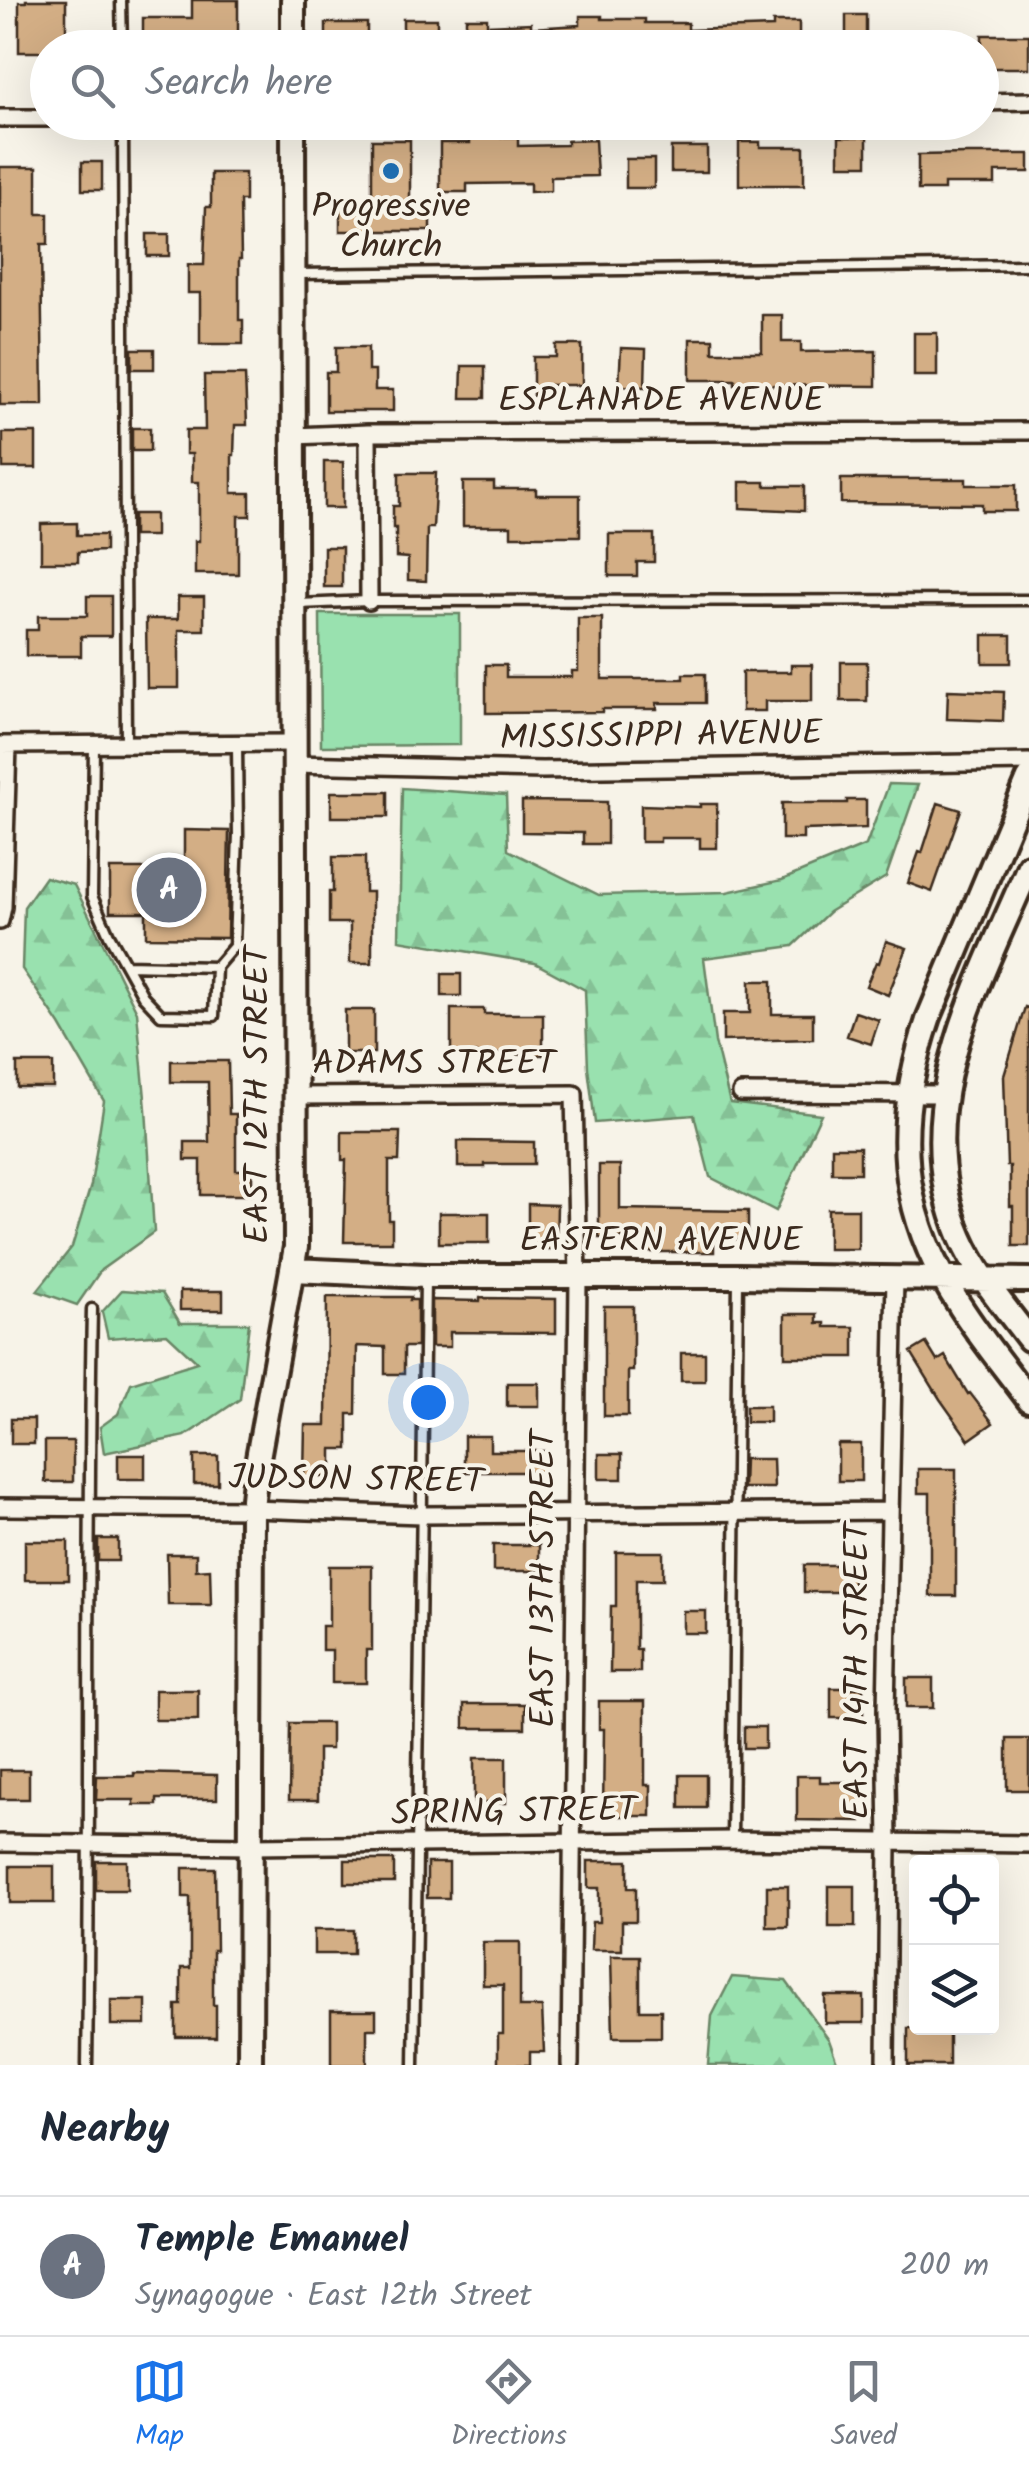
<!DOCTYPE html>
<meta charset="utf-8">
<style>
body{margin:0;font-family:Kalam,sans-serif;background:#f2f2f3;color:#1f2937}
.controls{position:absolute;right:30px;bottom:30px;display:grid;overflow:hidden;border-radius:10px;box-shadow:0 10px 40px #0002}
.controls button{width:90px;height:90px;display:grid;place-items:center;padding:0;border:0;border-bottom:2px solid #e0e1e3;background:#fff;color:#1f2937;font:50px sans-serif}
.you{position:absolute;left:428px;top:1402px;width:35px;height:35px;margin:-25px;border:8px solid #fff;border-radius:50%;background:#1a73e8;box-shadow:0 0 0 15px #1a73e833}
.badge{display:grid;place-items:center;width:65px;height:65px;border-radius:50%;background:#1a73e8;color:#fff;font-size:32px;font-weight:700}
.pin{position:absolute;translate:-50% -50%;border:5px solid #fff;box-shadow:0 2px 10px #0006}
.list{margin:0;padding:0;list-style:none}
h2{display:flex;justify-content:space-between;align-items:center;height:130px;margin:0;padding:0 40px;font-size:42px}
h2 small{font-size:32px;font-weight:400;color:#747a83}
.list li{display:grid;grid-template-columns:65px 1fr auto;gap:30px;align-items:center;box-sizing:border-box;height:140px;padding:0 40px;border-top:2px solid #e0e1e3}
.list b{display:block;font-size:38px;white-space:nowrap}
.list p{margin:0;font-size:32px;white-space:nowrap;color:#747a83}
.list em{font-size:32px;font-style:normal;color:#747a83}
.icon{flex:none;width:55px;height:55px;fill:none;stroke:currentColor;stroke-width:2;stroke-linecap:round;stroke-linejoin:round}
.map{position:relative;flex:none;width:1029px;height:2065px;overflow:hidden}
.search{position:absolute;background:#fff;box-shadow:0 10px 40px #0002;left:30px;right:30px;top:30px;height:110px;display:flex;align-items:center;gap:25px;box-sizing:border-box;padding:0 35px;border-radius:55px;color:#747a83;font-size:38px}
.sheet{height:270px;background:#fff}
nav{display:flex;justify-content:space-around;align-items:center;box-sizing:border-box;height:140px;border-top:2px solid #e0e1e3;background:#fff;font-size:28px;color:#747a83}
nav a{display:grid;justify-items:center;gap:5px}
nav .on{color:#1a73e8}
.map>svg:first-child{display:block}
.forest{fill:url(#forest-firs);stroke:#6a8666;stroke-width:2.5}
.park{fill:#99e1af;stroke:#6a8666;stroke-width:2.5}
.building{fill:#d3ae85;stroke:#3b2a1e;stroke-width:2.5}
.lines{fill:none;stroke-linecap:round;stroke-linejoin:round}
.lane-casing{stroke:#3b2a1e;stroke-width:15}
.street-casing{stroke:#3b2a1e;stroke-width:22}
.secondary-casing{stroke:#3b2a1e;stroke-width:30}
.lane{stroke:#f7f3e8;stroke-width:8}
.street{stroke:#f7f3e8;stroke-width:15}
.secondary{stroke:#f7f3e8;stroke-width:22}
.poi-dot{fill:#1f6fb2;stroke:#f7f3e8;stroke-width:4}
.labels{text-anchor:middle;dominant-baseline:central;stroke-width:8;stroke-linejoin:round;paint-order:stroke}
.poi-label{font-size:35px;fill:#3b2a1e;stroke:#f7f3e8}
.street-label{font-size:35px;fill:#3b2a1e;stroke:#f7f3e8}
</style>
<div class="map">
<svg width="1029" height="2065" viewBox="0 0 1029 2065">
<defs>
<pattern id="forest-firs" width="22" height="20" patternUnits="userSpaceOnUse" patternTransform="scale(2.5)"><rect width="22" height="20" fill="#99e1af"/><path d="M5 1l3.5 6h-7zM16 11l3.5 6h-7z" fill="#85c196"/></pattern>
</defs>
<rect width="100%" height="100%" fill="#f7f3e8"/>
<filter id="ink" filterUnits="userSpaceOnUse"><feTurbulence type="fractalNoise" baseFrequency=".01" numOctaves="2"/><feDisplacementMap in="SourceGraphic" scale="20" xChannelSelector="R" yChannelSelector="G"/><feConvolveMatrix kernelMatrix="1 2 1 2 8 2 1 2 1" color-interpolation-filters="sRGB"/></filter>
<g filter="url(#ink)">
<!-- forest -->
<path class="forest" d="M889,784L918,785L886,877L829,912L793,946L704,958L715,1042L730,1103L821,1114L776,1211L710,1177L694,1115L595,1123L588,1068L585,990L535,963L399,940L402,788L506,795L508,850L599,895L727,892L782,880L866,845Z
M45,877L74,885L137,1012L146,1109L154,1232L101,1270L77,1305L37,1291L72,1247L91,1185L104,1101L60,1025L22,969L24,907Z
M122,1290L162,1293L180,1323H249L240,1399L185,1436L104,1453L100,1427L118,1414L131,1383L197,1362L167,1334L108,1338L102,1312Z
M732,1977L786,1981L829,2040L838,2065H708L712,2016Z"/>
<!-- park -->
<path class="park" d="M320,614H460V745L321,746Z"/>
<!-- building -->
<path class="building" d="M26,0H66V48H48V52H19V2H26Z
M192,0H238V48H143V18H192Z
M846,15H866V48H846Z
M580,16H602V19H645V23H688V30L773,27V22H799V48H466V18H487V25L531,23V28L580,25Z
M403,19H437V48H403Z
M326,23H367V48H326Z
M982,35H1029V68H982Z
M470,137H518V146L567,145V141L595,140L597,176L551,177V191L530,192V183L467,184V192H440V143H470Z
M839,137H867V165H839Z
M372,140H410V203H430V231H340V203H372Z
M739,142H760V147H804V185H739Z
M671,147H707V172H671Z
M968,154H1029V172H995V184H944V190H918V155Z
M626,159H654V188H626Z
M82,162H102V190H82Z
M0,167H37V214H48V244H41L43,405H0Z
M211,173H245V201H240L241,259H239V320H243V344H200V293H188V265H204L206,207H211Z
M147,234H169V256H147Z
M762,315H782V342H801V352L876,351V386L735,385V380H690V339H713V352H762Z
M914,333H937V376H914Z
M556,345H582V385H550V396H533V357H556Z
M336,347H368V371H375V390H393V411H326V372H336Z
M621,348L646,349L645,387L619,386Z
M132,349H154V369H132Z
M462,366H485V398H461Z
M204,375H245L247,425H235L234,455H232V493H250V516H238V574H195V541H199V482H192V454H186V430H205Z
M132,428H150V451H132Z
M3,433H36V468H3Z
M324,462H343V508H324Z
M399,473H436L433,528H427L426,581L408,580V558L396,557V528H393V506H399Z
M841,479H966V485H1016V511H982V504L841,503Z
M463,482H494V489H536V495H580V536H511V526H463Z
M740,482H765V486H804V511L740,508Z
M133,514H155V536H133Z
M77,523V535H105V551L78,552V562H41V524Z
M609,534H654V562H637V576H609Z
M324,547H342V587H324Z
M87,596H111V636H81V656H26V630H38V616H87Z
M178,597H204V630H179V688H147L146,619H178Z
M578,618H602V679H683V674H705V703H657V709H602V712L486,713V665H506V677H572V671H578Z
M983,635H1011V663H983Z
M841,662H867V701H841Z
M791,665H812V701H765V711H742V672H791Z
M948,690L1004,692L1003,721L947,719Z
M331,792H388V817H331Z
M847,800H866V828L803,830V839H782V803H847Z
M522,801L607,802V844H583V833L522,832Z
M938,803L961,810L932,892L908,883L919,852L922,853Z
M700,804H717V848H700V838H660V842H641V805L700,807Z
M184,830L229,831L227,938L146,937V912H110V869H184Z
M333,857H365V892H372V963H350V923H329V892H333Z
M886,941L907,948L888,995L866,986L876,962L879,963Z
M442,974H461V996H442Z
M750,981H772V1014H813V1039L723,1041V1013H750Z
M1025,1007L1029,1008V1246H1013V1206H1010V1166H1007L1004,1076Z
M451,1009H484V1014H543V1055L451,1053Z
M345,1010H374V1053H345Z
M855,1012L879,1020L871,1044L847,1036Z
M171,1061H228L229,1114H236V1170H252V1195H201V1160H185V1142H209L208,1082H171Z
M17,1063H53V1087H17Z
M342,1132H400L399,1161H389V1220H392V1242H344L346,1160H342Z
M458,1141L534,1142V1164H485V1167H458Z
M832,1147H860V1173H832Z
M599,1165H620V1209L748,1211V1239H714V1252H647V1238H599Z
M528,1204L557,1205L556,1249H528Z
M828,1209H858V1249H828Z
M439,1213H489V1243H439Z
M180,1291H223V1310H180Z
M327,1297H411L410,1300H417V1347H404V1374H385V1347L357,1346L356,1414H348V1449H332V1477H304L305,1425H326Z
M480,1298L556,1299V1333L450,1332V1347H432V1300L480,1301Z
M604,1306H633V1371H628V1416H604Z
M785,1314H817V1323H825V1327H854V1357H785Z
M926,1343L937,1361L945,1356L968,1394L970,1393L993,1423L969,1440L940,1399L911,1352Z
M681,1353H705V1381H681Z
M507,1383H539V1406H507Z
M746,1406H769V1422H746Z
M11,1419H34V1444H11Z
M464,1436H490V1451H544V1472H464Z
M45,1441H73V1482H45Z
M838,1444H861V1481H838Z
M599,1454H622V1479H599Z
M118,1455H145V1479H118Z
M194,1456H218V1484H194Z
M744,1459H773L774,1488H743Z
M918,1469H956V1596H930V1493H918Z
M98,1539H118V1561H98Z
M25,1541H68V1580H25Z
M493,1545H539V1571H493Z
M616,1552H663V1580H636V1649H640V1672H610L611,1606H616Z
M167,1554H196V1570L210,1569L211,1605H168Z
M804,1565H853V1592H804Z
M329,1566H372V1650H366V1683H332V1650H322V1626H329Z
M683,1611H706V1633H683Z
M906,1678H933V1708H906Z
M831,1688H863V1718H831Z
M155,1690H198V1720H155Z
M599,1701H645V1785H651V1816H603L604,1729H599Z
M464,1704H525V1728H464Z
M290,1723H331V1749H318V1800H289Z
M744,1727H765V1748H744Z
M1007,1739H1029V1790H1007Z
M474,1758H506V1803H474Z
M0,1770H29V1799H0Z
M134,1773L217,1775V1799H157V1805H134V1800H96L97,1776H134Z
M680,1775H706V1808H680Z
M797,1776H820V1782H861V1821L797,1820Z
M345,1860H394V1883H345Z
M96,1861H127V1890H96Z
M588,1861H628V1888H636V1921H622V1950H591L592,1922H599V1888H588Z
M427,1863H449V1898H427Z
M10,1866H54V1903H10Z
M183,1868H215L216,1950H213V2005H216V2037H176V2005H181V1968H190V1897H183Z
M767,1886H788V1927H767Z
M829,1886H855V1927H829Z
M314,1930H353V1954H314Z
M483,1942H520V2007H542L544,2052H530V2065H498V2034H503V1985H483Z
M611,1956H640V2010H661V2037H613Z
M825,1996H864V2023H825Z
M111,2000H146V2025H111Z
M331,2011H376V2029H367V2065H331Z
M908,2028H949V2065H908Z"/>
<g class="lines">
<!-- lane casing -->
<g class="lane-casing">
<path id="lane" d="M121,0L122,48
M123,122L126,745
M298,274L1029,265
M299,604L369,601L1029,600
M94,746L92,896L109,935L143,996L161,1015L214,1016L216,967L234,946L238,835L237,745
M126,965L216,967
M732,1840L738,1280
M87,2065C91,1813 87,1561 92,1309
M414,2065L425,1280"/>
</g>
<!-- street casing -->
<g class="street-casing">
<path id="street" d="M982,102L1029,101
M0,118H48
M368,433L369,601
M294,436L368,433L1029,431
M0,745L294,743
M294,764L542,770L1029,762
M0,921L3,907L8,746
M741,1093L944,1094
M295,1096L574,1094L578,1278L570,2065
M0,1507L252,1509L421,1515L890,1511
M0,1843L251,1846L732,1840L1029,1844
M886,2065L888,1843L886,1711L895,1277"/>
</g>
<!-- secondary casing -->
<g class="secondary-casing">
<path id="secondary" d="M293,0V48
M1029,778L929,1017C893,1122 897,1212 960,1306C981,1339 1006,1369 1029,1400
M1029,866C980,983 905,1109 961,1238C977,1275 1005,1307 1029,1339
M293,1270L425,1276H738L1029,1280
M250,2065L252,1509L256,1469L296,1247L293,122"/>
</g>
<!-- lane -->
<use href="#lane" class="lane"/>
<!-- street -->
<use href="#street" class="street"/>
<!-- secondary -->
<use href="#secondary" class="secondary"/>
</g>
</g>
<!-- markers -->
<circle class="poi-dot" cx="391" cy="171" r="10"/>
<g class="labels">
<!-- poi labels -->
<g class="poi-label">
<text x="391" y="208">Progressive<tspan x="391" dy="40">Church</tspan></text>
</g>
<!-- street labels -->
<g class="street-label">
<text x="661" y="402">ESPLANADE AVENUE</text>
<text transform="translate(661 737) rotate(-1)">MISSISSIPPI AVENUE</text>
<text x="434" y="1065">ADAMS STREET</text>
<text transform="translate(259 1095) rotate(-90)">EAST 12TH STREET</text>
<text x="661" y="1242">EASTERN AVENUE</text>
<text transform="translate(356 1481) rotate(1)">JUDSON STREET</text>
<text transform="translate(545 1579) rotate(-90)">EAST 13TH STREET</text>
<text transform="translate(859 1671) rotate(-90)">EAST 14TH STREET</text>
<text transform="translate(514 1813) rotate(-1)">SPRING STREET</text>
</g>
</g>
</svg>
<div class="controls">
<button><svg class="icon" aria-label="locate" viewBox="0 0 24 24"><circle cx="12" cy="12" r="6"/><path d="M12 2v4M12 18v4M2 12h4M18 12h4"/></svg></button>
<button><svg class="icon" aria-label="layers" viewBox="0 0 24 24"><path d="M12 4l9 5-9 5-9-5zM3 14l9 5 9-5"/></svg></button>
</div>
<div class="you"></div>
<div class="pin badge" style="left:169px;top:890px;background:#6b7280">A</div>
<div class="search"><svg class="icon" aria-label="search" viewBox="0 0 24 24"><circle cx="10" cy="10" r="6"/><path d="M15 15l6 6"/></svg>Search here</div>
</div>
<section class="sheet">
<h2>Nearby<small></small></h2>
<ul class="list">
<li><span class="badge" style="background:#6b7280">A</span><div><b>Temple Emanuel</b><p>Synagogue · East 12th Street</p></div><em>200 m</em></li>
</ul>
</section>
<nav>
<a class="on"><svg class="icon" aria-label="map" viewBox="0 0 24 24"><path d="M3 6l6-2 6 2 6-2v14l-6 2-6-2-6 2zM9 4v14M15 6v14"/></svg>Map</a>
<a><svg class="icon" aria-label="directions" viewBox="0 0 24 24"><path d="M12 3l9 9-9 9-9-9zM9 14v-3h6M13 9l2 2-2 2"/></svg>Directions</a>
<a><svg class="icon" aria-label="saved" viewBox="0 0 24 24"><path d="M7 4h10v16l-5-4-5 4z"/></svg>Saved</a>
</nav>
